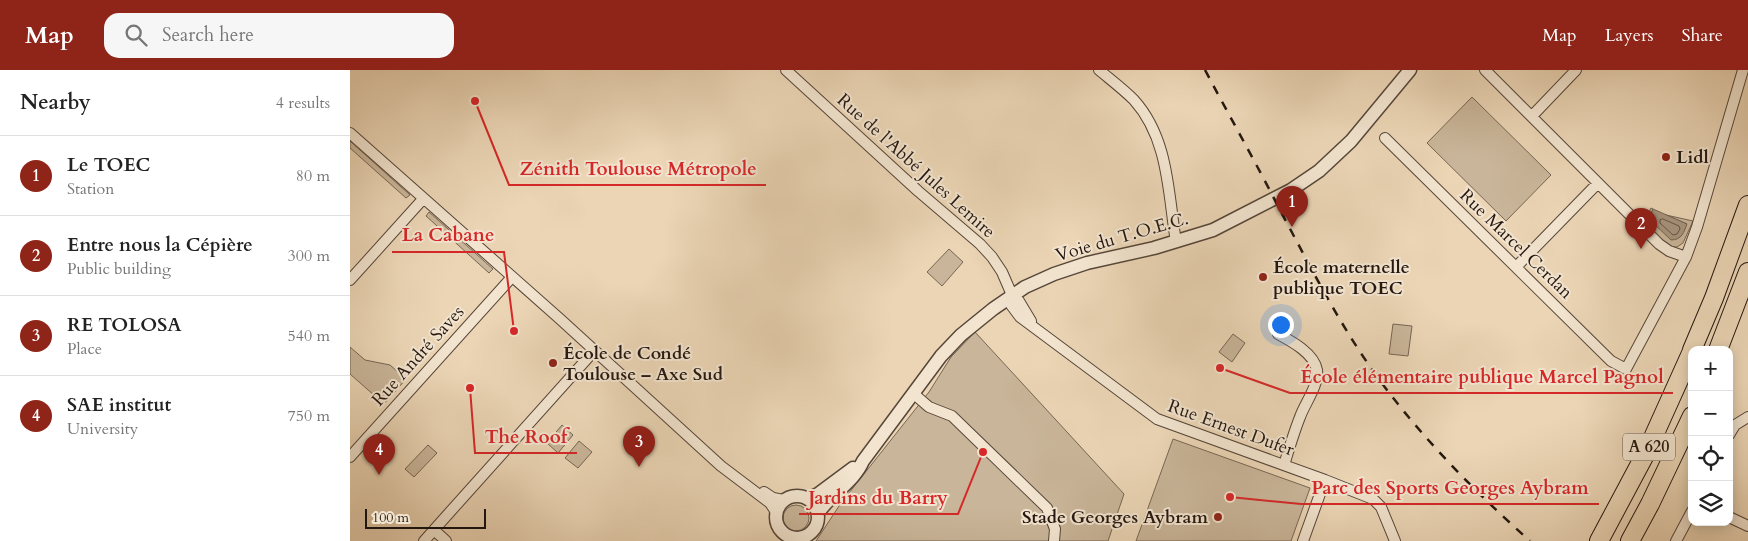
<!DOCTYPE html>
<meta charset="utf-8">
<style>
body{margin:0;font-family:Cardo,serif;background:#f6f6f6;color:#222}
.controls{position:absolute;right:15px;bottom:15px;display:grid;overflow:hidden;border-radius:10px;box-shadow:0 2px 12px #0003}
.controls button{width:45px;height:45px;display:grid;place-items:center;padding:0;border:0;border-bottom:1px solid #e0e0e0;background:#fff;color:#222;font:25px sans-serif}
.scale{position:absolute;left:15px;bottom:12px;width:121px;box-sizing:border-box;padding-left:5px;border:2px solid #241710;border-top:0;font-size:14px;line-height:18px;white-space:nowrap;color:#241710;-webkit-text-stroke:4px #f2e4cf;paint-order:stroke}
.you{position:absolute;left:930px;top:254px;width:18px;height:18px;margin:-12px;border:4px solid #fff;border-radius:50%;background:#1a73e8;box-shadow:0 0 0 8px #1a73e833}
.badge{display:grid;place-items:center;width:32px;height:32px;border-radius:50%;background:#8f2418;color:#fff;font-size:16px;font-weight:700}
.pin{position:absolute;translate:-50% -41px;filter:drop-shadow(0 1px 2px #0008)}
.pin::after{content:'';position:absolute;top:26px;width:18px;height:15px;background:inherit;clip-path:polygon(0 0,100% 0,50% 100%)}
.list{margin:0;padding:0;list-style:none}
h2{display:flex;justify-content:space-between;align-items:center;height:65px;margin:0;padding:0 20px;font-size:21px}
h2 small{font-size:16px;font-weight:400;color:#767676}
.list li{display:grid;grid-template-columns:32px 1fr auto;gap:15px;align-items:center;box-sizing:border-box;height:80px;padding:0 20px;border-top:1px solid #e0e0e0}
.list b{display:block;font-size:19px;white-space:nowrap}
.list p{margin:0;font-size:16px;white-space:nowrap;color:#767676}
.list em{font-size:16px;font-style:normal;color:#767676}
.icon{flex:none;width:28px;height:28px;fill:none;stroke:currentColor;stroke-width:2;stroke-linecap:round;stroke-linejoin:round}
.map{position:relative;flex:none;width:1398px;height:471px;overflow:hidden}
header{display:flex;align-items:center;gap:30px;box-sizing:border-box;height:70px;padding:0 25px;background:#8f2418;color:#fff}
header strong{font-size:24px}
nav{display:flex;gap:28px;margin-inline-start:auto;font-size:18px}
.search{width:350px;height:45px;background:#f6f6f6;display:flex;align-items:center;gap:12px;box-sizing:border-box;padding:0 18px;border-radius:15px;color:#767676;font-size:19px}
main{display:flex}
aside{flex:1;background:#fff}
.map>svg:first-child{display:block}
.green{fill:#c9b599;stroke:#766654}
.water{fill:#a7947d;stroke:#736251}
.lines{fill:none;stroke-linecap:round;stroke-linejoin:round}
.shore{stroke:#665646;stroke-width:1}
.minor-casing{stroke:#564639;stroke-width:12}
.tertiary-casing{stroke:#564639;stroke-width:15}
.motorway-casing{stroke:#241710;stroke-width:20}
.minor{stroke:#f2e4cf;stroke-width:10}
.tertiary{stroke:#f2e4cf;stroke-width:12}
.motorway{stroke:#ebd5b5;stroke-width:18}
.rail{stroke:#241710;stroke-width:2.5;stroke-dasharray:9 9;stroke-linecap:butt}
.poi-dot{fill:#8f2418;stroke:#f2e4cf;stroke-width:2}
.labels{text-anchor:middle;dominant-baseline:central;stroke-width:4;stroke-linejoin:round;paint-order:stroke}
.shield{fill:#f2e4cf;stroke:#625449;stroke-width:1}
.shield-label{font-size:16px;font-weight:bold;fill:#241710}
.poi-label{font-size:18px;font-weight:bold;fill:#241710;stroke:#f2e4cf;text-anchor:start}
.street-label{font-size:18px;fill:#241710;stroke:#f2e4cf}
.leader{fill:none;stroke:#d62828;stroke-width:2}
.callout-dot{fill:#d62828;stroke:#f2e4cf;stroke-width:2}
.callout-label{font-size:19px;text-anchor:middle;font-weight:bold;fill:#d62828;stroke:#f2e4cf;stroke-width:4;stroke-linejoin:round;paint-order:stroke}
</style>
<header>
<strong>Map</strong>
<div class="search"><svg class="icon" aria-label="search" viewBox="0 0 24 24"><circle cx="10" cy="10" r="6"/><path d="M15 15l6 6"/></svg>Search here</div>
<nav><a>Map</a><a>Layers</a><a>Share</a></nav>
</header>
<main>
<aside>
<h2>Nearby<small>4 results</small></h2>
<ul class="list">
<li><span class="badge">1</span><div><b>Le TOEC</b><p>Station</p></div><em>80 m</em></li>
<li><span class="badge">2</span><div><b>Entre nous la Cépière</b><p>Public building</p></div><em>300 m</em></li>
<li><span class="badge">3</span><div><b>RE TOLOSA</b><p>Place</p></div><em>540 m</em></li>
<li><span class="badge">4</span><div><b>SAE institut</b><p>University</p></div><em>750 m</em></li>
</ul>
</aside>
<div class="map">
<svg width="1398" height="471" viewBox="0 0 1398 471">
<rect width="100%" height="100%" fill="#ebd5b5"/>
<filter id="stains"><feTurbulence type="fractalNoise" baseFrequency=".004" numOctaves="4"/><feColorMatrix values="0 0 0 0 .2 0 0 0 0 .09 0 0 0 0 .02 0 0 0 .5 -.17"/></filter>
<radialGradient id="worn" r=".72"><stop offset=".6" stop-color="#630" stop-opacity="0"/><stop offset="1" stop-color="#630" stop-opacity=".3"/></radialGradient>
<!-- green -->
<path class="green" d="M1122,27L1201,105L1156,151L1077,73Z
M0,71L60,125L56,128L0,78Z
M1301,138L1303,139L1299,149L1337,154L1316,145L1343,151L1333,173L1327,177H1319L1294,153Z
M79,142L143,199L139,203L76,146Z
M599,179L613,192L592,216L577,202Z
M1043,254L1062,256L1058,286L1039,284Z
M625,262L774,424L758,471H466L491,433L579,322L601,287Z
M883,264L895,273L882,292L869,282Z
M0,277L15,290L40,295L56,309L34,334L0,304Z
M212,355L223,365L208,383L197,373Z
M823,369L960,418L941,471H786Z
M229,371L242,382L228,398L215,388Z
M78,375L87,383L64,407L55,399Z
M433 448a13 13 0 1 1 26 0a13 13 0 1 1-26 0Z"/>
<!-- water -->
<path class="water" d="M1303,139L1337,154C1334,162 1332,170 1321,170L1299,149Z"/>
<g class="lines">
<!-- shore -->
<path class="shore" d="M1313,149L1329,156L1330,159L1327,164L1323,165L1310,153V150Z"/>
<!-- minor casing -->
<g class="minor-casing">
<path id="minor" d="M436,0L568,121L630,174L642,187L652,202L662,225L669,231L681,251
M749,0C761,10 773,19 784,30C819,69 818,123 826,172
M1135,0L1309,174L1319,181L1336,187
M1182,46L1226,0
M0,63L210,249L371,396L420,433L426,442
M1035,68L1261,291L1276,299L1336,187L1347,157L1393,0
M1166,197L1248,113
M0,210L73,129
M662,225L661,235L670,247L807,349L975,410
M928,264C941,271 964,283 967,300C969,315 955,333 950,347C944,362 939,379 934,395
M564,324L579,337L602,346L697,438L705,459L704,471
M1379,365L1385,355L1398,347
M0,387L162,207
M414,422L423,428L434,430
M1379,447L1398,456
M84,460L96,471
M74,471L244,281
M953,471L975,410L1023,429L1031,437L1045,471
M1326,471L1342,441"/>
</g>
<!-- tertiary casing -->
<g class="tertiary-casing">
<path id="tertiary" d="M426 447a21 21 0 1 1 42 0a21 21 0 1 1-42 0Z
M458,429L468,424L503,398
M468,443C481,424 504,412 513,391L591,286L611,265L643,239L675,217L704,204L737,193L804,178L863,160L941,120L969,101L1001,71L1060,0"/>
</g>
<!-- motorway casing -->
<g class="motorway-casing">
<path id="motorway" d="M1342,280L1364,228L1398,135
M1368,280L1398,202
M1249,471L1297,381L1342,281
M1280,471L1300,434L1342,346"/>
</g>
<!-- minor -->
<use href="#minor" class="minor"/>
<!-- tertiary -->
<use href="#tertiary" class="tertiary"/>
<!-- motorway -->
<use href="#motorway" class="motorway"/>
<!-- rail -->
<path class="rail" d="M855,0C880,47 906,93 930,140C959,194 986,248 1021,298C1065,361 1123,420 1180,471"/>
</g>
<!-- markers -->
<g class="poi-dot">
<circle cx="1316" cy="87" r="5"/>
<circle cx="913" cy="207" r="5"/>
<circle cx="203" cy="293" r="5"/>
<circle cx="868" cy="447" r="5"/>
</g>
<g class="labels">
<!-- shield labels -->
<rect class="shield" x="1273" y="363.5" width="52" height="27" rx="4"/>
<g class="shield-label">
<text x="1299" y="377">A 620</text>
</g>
<!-- poi labels -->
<g class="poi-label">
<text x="1326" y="87">Lidl</text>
<text x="923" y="197">École maternelle<tspan x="923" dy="21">publique TOEC</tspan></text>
<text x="213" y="283">École de Condé<tspan x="213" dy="21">Toulouse – Axe Sud</tspan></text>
<text x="858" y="447" text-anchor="end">Stade Georges Aybram</text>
</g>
<!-- street labels -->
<g class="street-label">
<text transform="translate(566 96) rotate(42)">Rue de l'Abbé Jules Lemire</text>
<text transform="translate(772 167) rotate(-16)">Voie du T.O.E.C.</text>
<text transform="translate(1166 174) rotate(44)">Rue Marcel Cerdan</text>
<text transform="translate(68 286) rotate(-48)">Rue André Saves</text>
<text transform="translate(881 358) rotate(20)">Rue Ernest Dufer</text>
</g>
</g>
<!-- callouts -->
<path class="leader" d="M125 31L159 115H416M164 261L154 182H42M870 298L940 323H1323M120 318L125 383H227M880 427L951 434H1249M633 382L608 444H449"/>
<g class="callout-dot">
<circle cx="125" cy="31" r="5"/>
<circle cx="164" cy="261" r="5"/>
<circle cx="870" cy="298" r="5"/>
<circle cx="120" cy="318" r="5"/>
<circle cx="880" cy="427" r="5"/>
<circle cx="633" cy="382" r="5"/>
</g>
<g class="callout-label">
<text x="288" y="105">Zénith Toulouse Métropole</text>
<text x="98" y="171">La Cabane</text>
<text x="1132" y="313">École élémentaire publique Marcel Pagnol</text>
<text x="176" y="373">The Roof</text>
<text x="1100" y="424">Parc des Sports Georges Aybram</text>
<text x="528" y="434">Jardins du Barry</text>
</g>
<rect width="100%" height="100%" filter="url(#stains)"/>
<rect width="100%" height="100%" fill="url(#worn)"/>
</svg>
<div class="controls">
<button>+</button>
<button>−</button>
<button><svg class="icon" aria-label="locate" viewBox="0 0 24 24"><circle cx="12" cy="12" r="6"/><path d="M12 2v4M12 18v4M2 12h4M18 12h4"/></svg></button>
<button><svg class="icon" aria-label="layers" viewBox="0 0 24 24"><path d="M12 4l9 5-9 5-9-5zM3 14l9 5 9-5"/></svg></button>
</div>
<div class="scale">100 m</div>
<div class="you"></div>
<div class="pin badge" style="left:942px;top:157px">1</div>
<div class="pin badge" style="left:1291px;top:179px">2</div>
<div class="pin badge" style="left:289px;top:397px">3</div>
<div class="pin badge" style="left:29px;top:405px">4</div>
</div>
</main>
